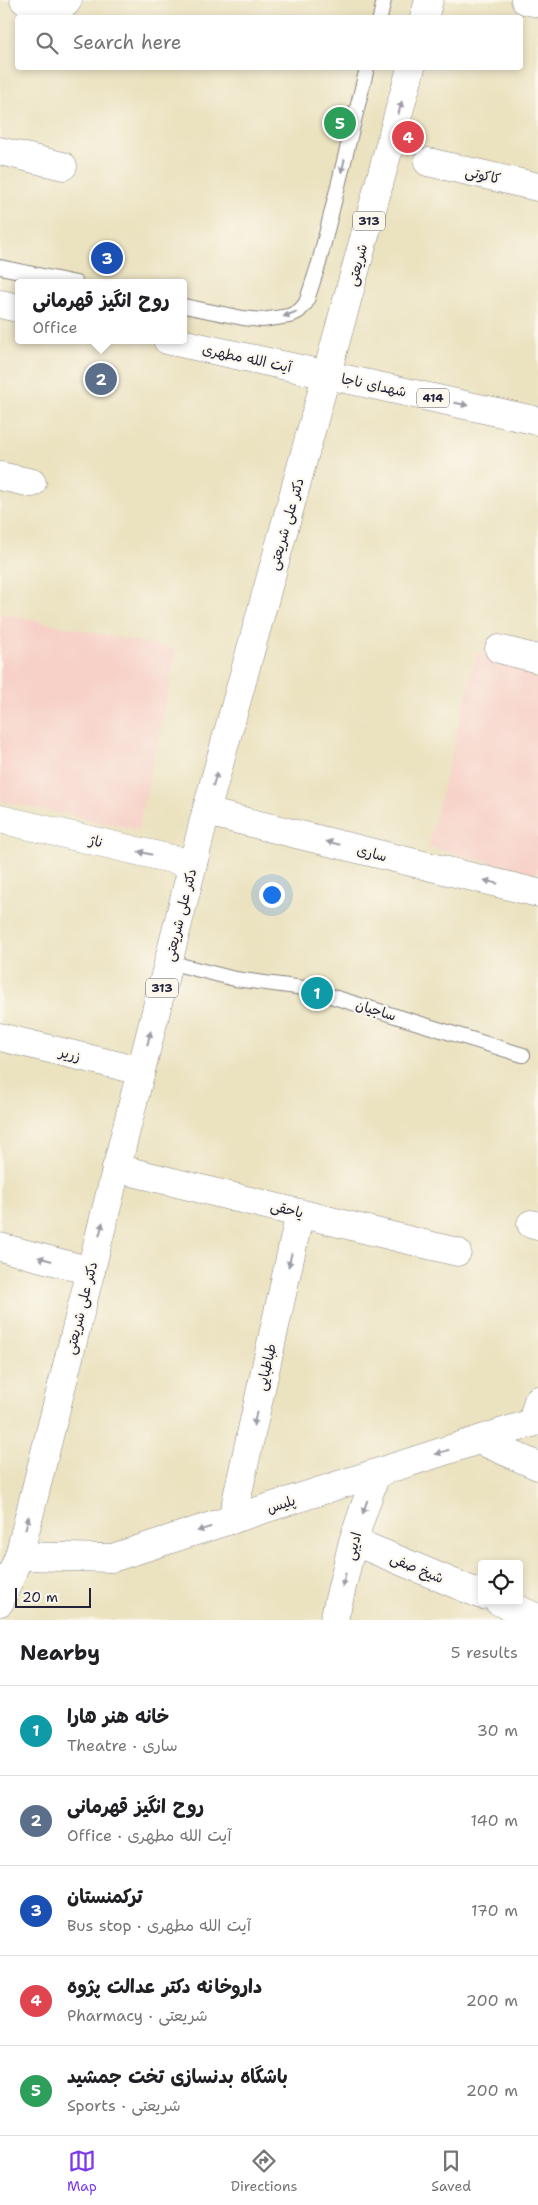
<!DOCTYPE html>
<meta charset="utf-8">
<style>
body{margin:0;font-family:"Shantell Sans","Playpen Sans Arabic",sans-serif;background:#f6f6f6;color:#202124}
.controls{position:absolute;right:15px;bottom:15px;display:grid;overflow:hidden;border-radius:5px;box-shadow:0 2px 8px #0003}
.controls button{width:45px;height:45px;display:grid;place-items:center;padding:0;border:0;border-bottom:1px solid #e0e0e0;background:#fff;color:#202124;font:25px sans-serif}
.scale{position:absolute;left:15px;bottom:12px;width:76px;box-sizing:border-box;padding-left:5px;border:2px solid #22223b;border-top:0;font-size:14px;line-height:18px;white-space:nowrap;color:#22223b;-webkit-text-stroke:4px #fbf7ec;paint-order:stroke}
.you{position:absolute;left:271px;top:894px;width:18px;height:18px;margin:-12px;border:4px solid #fff;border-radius:50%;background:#1a73e8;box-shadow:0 0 0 8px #1a73e833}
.badge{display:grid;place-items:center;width:32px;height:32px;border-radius:50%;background:#7c3aed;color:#fff;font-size:16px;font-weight:700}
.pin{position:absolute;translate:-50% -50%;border:2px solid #fff;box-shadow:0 1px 5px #0006}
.popup{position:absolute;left:15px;top:279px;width:172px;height:65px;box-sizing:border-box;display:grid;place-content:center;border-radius:5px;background:#fff;filter:drop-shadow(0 1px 4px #0005);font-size:16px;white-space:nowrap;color:#757577}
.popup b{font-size:19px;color:#202124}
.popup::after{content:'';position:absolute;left:50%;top:100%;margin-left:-10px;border:10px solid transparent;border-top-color:#fff}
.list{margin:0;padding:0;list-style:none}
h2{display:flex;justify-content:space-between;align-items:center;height:65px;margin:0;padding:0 20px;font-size:21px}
h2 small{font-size:16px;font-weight:400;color:#757577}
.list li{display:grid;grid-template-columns:32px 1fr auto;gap:15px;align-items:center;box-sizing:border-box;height:90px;padding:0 20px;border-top:1px solid #e0e0e0}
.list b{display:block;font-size:19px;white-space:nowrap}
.list p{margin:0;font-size:16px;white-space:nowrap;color:#757577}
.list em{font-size:16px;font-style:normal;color:#757577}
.icon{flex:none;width:28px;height:28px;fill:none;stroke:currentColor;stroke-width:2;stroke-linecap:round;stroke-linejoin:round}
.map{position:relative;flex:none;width:538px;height:1620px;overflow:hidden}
.search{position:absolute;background:#fff;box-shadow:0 2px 8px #0003;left:15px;right:15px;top:15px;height:55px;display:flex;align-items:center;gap:12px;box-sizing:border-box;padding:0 18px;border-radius:5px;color:#757577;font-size:19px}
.sheet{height:515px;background:#fff}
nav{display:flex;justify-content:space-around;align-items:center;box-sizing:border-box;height:70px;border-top:1px solid #e0e0e0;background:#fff;font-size:14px;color:#757577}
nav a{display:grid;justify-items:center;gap:2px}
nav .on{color:#7c3aed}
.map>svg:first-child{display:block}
.built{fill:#f7d1c8}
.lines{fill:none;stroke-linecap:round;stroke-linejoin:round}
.service-casing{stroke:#86827e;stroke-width:16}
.minor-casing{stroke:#86827e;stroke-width:29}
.secondary-casing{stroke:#86827e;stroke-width:29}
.primary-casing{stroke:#86827e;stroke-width:29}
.service{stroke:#fff;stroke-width:14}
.minor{stroke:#fff;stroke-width:28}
.secondary{stroke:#fff;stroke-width:28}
.primary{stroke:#fff;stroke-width:28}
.oneway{fill:#9c9ca7}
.labels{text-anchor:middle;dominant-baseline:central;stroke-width:4.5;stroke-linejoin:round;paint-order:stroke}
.shield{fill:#fbf7ec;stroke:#636270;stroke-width:1}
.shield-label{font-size:12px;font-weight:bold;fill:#22223b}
.street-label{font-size:14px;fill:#22223b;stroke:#fbf7ec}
</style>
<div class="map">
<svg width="538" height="1620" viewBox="0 0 538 1620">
<rect width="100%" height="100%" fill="#fbf7ec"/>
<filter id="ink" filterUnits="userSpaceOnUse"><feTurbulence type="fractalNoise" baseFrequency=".02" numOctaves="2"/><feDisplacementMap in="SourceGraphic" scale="10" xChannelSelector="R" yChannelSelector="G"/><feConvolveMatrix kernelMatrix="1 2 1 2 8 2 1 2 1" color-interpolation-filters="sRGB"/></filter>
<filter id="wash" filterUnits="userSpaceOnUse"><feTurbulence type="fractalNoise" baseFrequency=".0096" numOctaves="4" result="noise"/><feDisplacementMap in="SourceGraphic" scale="20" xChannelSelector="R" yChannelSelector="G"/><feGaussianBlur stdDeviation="1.12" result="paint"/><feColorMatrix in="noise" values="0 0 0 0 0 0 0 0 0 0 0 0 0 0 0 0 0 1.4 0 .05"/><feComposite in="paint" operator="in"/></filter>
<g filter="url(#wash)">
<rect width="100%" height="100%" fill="#ebe2c0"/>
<!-- built -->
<path class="built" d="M0,613L177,650L138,830L0,801Z
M477,652L538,667V867L536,874L428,847Z"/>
</g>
<g filter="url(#ink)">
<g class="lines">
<!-- service casing -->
<g class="service-casing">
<path id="service" d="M380,18L384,0
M0,267L76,283
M184,306L243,318L262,320L289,316L299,311L306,303L319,263L367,68
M168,962L235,979L304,988L523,1055"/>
</g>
<!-- minor casing -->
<g class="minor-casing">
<path id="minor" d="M24,0L45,5L66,3L68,0
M525,0L538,3
M0,151L63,166
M428,162L538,187
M0,476L32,483
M499,649L538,659
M206,812L538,893
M0,819L193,864
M0,1037L141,1071
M116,1168L457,1252
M531,1224L538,1226
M0,1247L91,1271
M532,1423L538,1400
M479,1440L538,1466
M232,1520L300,1213
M353,1541L482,1595
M498,1601L538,1618
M334,1620L353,1541L376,1474"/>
</g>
<!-- secondary casing -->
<g class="secondary-casing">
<path id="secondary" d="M19,1556L112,1558L538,1421"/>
</g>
<!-- primary casing -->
<g class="primary-casing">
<path id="primary" d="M424,18L429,0
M0,304L18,308
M167,340L538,421
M0,1602L19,1556L206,812L411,68"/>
</g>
<!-- service -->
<use href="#service" class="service"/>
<!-- minor -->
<use href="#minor" class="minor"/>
<!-- secondary -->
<use href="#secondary" class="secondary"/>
<!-- primary -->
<use href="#primary" class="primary"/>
</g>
<!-- one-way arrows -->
<defs><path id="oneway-solid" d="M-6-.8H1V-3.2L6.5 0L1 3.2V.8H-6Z" transform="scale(1.25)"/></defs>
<g class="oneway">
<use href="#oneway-solid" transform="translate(400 108) rotate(-75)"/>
<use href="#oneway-solid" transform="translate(343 166) rotate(103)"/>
<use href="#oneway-solid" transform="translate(290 314) rotate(159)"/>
<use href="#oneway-solid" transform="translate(461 404) rotate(12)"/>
<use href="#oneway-solid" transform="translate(215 779) rotate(-74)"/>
<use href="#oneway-solid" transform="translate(333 843) rotate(-166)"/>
<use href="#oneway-solid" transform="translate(145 853) rotate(-167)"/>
<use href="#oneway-solid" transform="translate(491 882) rotate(-166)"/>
<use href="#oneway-solid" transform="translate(149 1038) rotate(-76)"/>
<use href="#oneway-solid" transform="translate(101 1229) rotate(-76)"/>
<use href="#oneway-solid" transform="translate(45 1259) rotate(-165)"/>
<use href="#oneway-solid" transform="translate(290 1260) rotate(103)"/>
<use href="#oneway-solid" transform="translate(255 1419) rotate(103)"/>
<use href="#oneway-solid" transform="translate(442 1452) rotate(162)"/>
<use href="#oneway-solid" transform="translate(365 1507) rotate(109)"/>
<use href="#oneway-solid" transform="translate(27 1523) rotate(-76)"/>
<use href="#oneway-solid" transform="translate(204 1529) rotate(163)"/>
<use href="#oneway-solid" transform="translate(344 1580) rotate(103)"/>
</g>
</g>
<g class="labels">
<!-- shield labels -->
<g class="shield">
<rect x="353" y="211.5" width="32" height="19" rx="4"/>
<rect x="417" y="388.5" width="32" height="19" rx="4"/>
<rect x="146" y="978.5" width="32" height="19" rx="4"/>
</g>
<g class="shield-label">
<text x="369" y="221">313</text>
<text x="433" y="398">414</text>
<text x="162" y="988">313</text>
</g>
<!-- street labels -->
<g class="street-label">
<text transform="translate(483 175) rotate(13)">کاکوتی</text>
<text transform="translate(357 265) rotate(-75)">شریعتی</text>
<text transform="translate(247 358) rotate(12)">آیت الله مطهری</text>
<text transform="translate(374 385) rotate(12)">شهدای ناجا</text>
<text transform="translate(286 524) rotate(-74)">دکتر علی شریعتی</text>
<text transform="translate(96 841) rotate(13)">ناژ</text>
<text transform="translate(372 853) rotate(14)">ساری</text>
<text transform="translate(180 915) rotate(-76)">دکتر علی شریعتی</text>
<text transform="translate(376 1010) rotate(17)">ساجیان</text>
<text transform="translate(70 1054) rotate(14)">زریر</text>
<text transform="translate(287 1209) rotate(14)">یاحقی</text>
<text transform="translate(81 1308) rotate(-76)">دکتر علی شریعتی</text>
<text transform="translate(266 1367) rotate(-77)">طباطبایی</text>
<text transform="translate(281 1504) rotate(-18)">پلیس</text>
<text transform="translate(353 1546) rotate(-75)">ادیبی</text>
<text transform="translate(417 1568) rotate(23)">شیخ صفی</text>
</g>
</g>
</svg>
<div class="controls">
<button><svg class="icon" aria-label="locate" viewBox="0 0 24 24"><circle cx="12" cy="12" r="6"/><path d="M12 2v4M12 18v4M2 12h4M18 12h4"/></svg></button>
</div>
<div class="scale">20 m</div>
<div class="you"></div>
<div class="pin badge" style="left:317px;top:993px;background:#0f9aa8">1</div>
<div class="pin badge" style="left:101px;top:379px;background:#5c6f8a">2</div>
<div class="popup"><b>روح انگیز قهرمانی</b>Office</div>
<div class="pin badge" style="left:107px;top:258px;background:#1a4fb4">3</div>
<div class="pin badge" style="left:408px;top:137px;background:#e0444e">4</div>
<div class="pin badge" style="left:340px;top:123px;background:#2e9e5b">5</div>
<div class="search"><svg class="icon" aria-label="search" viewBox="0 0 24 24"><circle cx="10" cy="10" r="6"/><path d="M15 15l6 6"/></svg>Search here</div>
</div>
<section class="sheet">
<h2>Nearby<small>5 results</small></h2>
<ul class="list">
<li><span class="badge" style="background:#0f9aa8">1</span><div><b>خانه هنر هارا</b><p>Theatre · ساری</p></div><em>30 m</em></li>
<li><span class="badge" style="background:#5c6f8a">2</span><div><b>روح انگیز قهرمانی</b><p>Office · آیت الله مطهری</p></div><em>140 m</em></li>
<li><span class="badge" style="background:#1a4fb4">3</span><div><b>ترکمنستان</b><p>Bus stop · آیت الله مطهری</p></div><em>170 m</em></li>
<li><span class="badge" style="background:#e0444e">4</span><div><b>داروخانه دکتر عدالت پژوه</b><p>Pharmacy · شریعتی</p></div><em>200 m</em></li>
<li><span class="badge" style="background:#2e9e5b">5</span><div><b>باشگاه بدنسازى تخت جمشيد</b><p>Sports · شریعتی</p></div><em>200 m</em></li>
</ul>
</section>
<nav>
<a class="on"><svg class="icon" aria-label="map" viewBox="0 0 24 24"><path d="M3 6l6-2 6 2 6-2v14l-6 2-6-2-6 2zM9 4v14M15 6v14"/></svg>Map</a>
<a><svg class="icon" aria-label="directions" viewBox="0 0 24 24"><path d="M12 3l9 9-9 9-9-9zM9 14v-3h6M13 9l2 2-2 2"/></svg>Directions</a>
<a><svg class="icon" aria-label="saved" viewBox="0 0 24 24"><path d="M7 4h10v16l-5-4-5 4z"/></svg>Saved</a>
</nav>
